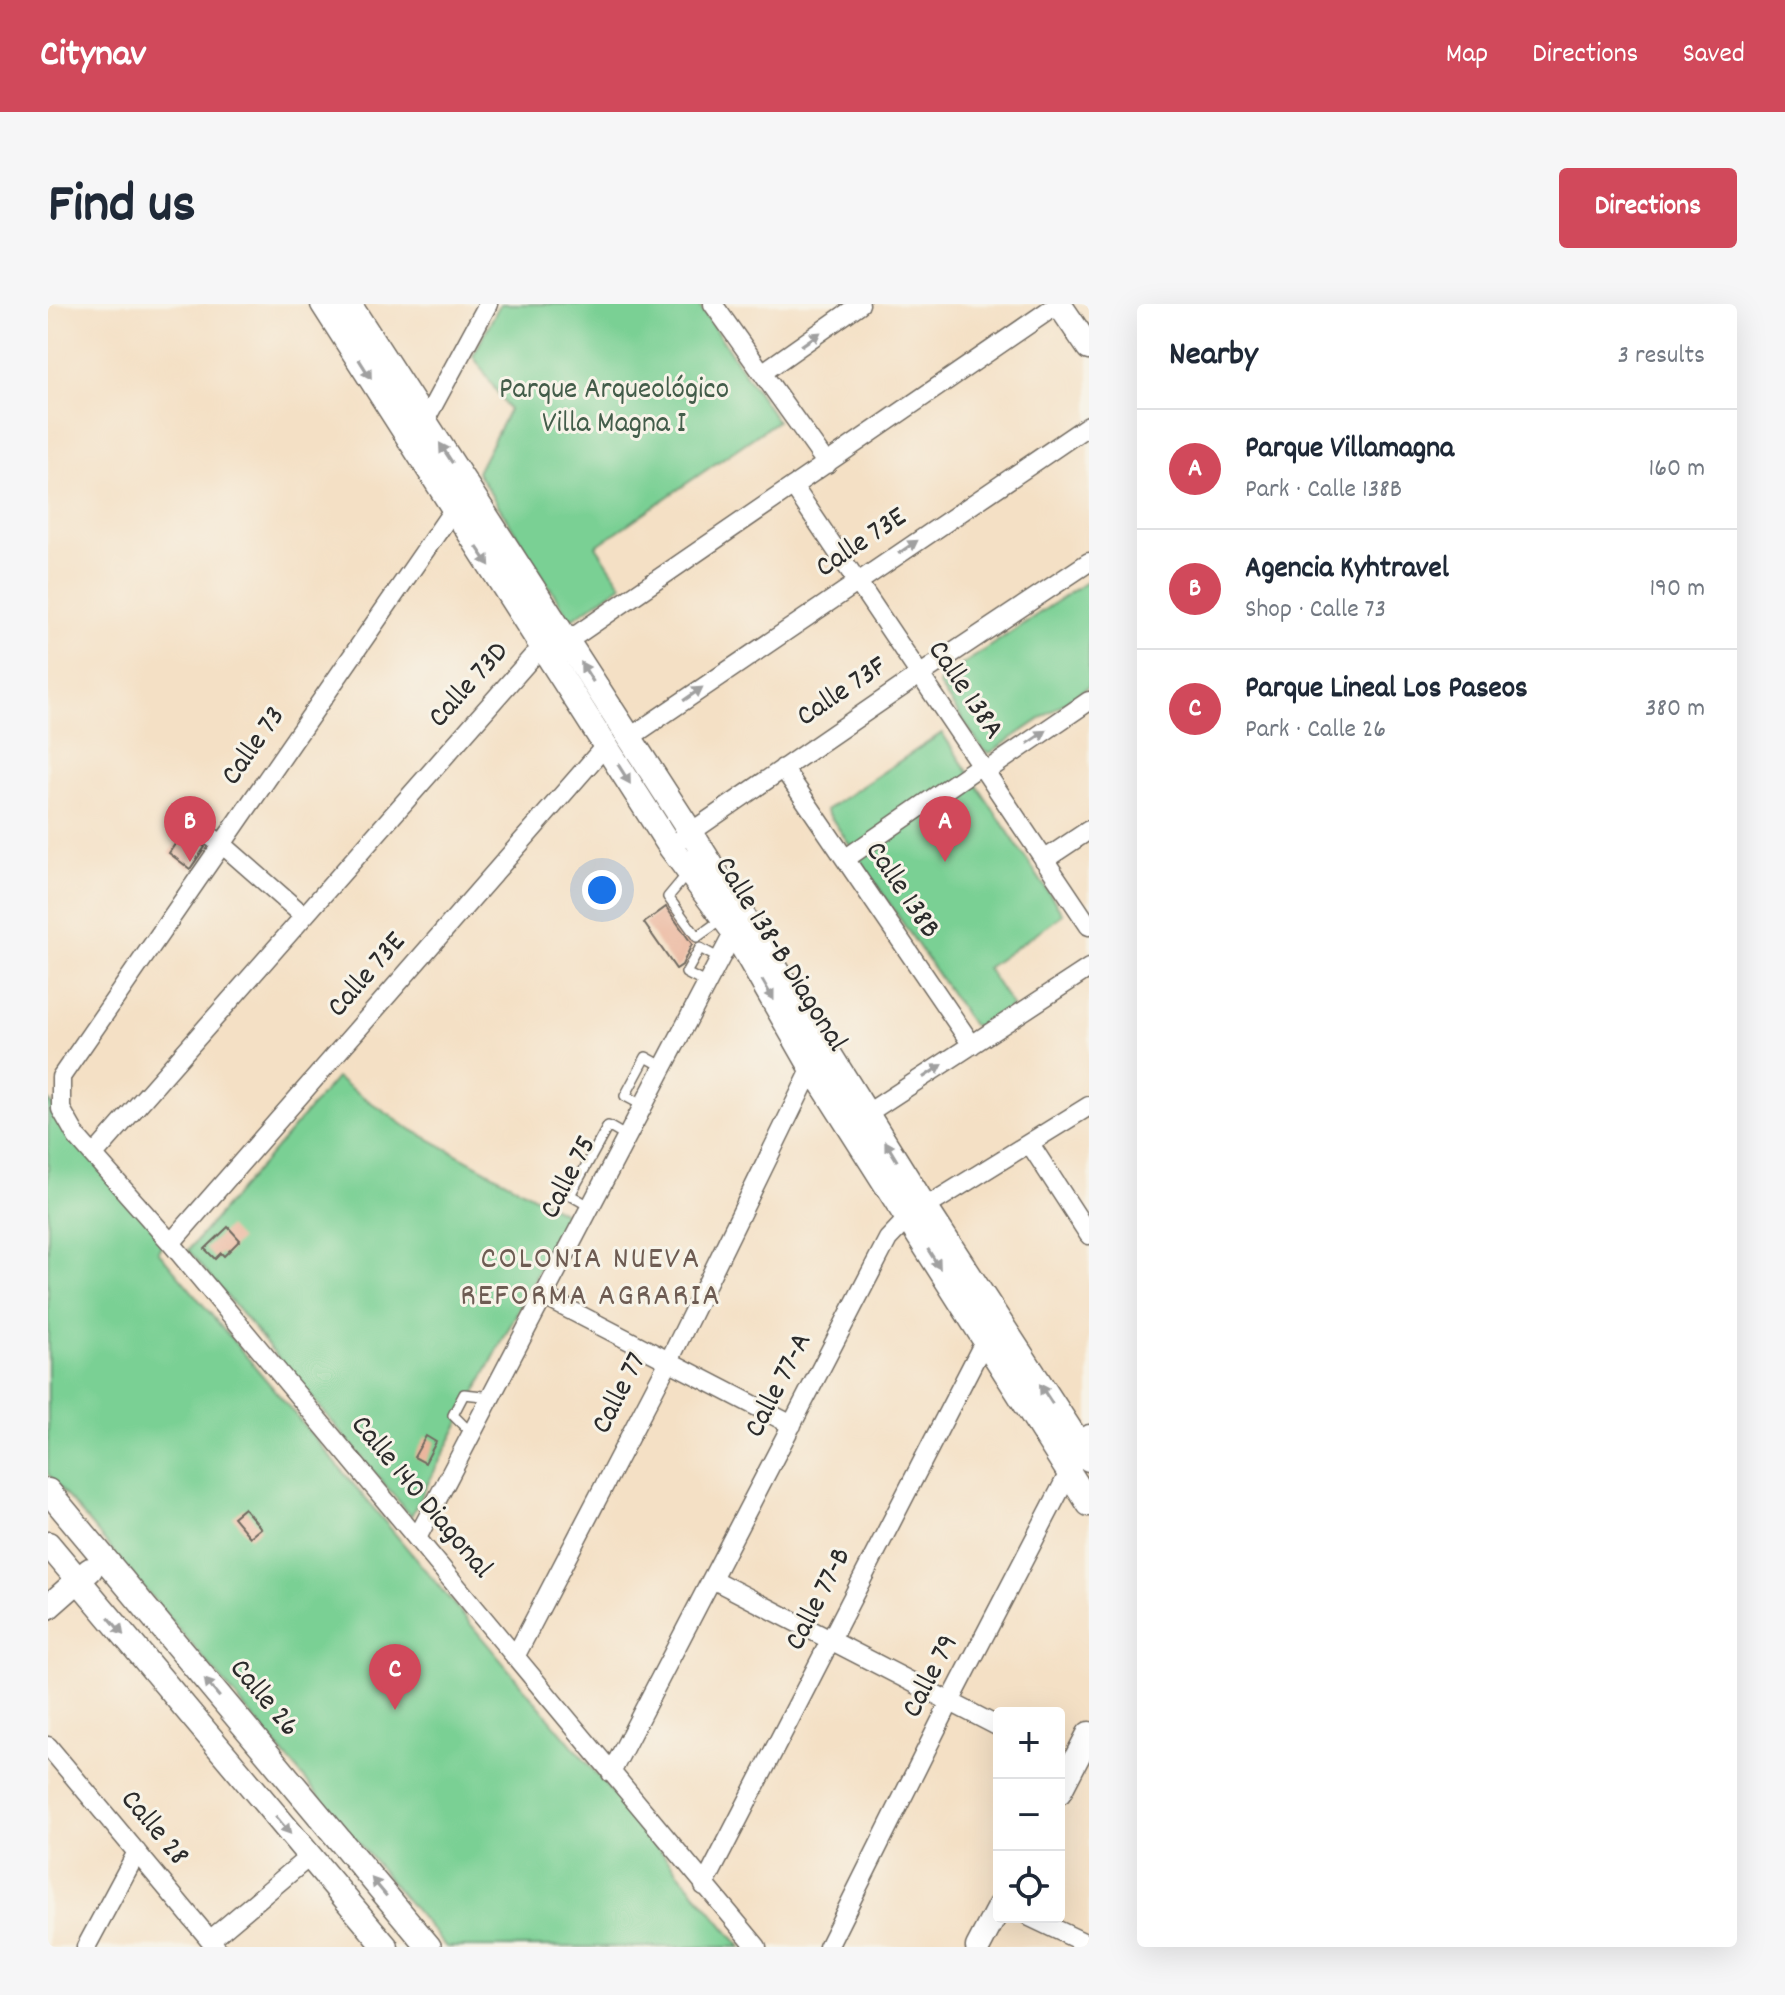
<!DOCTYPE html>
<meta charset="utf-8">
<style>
body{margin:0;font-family:Dekko,sans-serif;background:#f6f6f7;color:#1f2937}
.controls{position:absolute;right:24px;bottom:24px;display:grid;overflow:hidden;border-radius:8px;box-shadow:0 8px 32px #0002}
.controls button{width:72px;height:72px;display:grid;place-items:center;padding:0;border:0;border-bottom:2px solid #e0e1e3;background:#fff;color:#1f2937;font:40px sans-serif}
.you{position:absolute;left:554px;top:586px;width:28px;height:28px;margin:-20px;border:6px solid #fff;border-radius:50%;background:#1a73e8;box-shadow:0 0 0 12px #1a73e833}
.badge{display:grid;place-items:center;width:52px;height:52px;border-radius:50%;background:#d1495b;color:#fff;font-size:26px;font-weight:700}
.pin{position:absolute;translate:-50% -66px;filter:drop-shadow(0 2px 4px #0008)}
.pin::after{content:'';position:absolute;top:42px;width:28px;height:24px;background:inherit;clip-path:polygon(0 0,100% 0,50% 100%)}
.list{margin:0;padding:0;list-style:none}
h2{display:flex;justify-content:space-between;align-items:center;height:104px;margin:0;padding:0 32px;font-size:34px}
h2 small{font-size:26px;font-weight:400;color:#747a83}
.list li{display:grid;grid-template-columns:52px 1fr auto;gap:24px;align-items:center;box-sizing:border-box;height:120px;padding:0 32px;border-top:2px solid #e0e1e3}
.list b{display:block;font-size:30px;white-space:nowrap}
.list p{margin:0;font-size:26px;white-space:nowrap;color:#747a83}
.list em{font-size:26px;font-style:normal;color:#747a83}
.icon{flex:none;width:44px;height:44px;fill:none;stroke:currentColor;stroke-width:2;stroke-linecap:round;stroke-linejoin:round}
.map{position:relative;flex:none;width:1041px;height:1643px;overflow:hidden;border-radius:8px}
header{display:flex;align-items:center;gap:48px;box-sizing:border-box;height:112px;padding:0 40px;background:#d1495b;color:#fff}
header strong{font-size:38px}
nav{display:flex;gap:44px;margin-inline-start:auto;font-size:28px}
.intro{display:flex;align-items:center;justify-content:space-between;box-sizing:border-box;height:192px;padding:0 48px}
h1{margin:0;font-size:56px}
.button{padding:20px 36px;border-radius:8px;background:#d1495b;color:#fff;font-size:28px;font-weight:700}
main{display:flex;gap:48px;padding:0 48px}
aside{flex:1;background:#fff;border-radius:8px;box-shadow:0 8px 32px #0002}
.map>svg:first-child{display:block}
.green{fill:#7ad094;stroke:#527e60;stroke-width:2}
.building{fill:#ebb69d}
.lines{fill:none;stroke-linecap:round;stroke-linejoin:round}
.lane-casing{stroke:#716a61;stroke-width:12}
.street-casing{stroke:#716a61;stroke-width:21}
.secondary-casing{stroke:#716a61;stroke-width:27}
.lane{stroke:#fff;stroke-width:9}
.street{stroke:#fff;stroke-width:18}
.secondary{stroke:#fff;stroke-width:24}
.oneway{fill:#a0a0a0}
.labels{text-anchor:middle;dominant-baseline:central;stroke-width:6;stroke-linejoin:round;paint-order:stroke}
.park-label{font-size:30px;fill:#435d4a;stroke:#f7f3e8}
.street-label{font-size:30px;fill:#2b2b2b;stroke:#f7f3e8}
.neighbourhood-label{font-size:32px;letter-spacing:2px;fill:#6e5c53;stroke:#f7f3e8}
</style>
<header>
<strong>Citynav</strong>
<nav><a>Map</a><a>Directions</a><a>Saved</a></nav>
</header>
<div class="intro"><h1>Find us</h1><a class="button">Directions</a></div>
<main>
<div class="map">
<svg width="1041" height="1643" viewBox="0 0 1041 1643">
<rect width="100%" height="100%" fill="#f7f3e8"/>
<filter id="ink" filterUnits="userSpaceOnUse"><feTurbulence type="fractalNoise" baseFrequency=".0125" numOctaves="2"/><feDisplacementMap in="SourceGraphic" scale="16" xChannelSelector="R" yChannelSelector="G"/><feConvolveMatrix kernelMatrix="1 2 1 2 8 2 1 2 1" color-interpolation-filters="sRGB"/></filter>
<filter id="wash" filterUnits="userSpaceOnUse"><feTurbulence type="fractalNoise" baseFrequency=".006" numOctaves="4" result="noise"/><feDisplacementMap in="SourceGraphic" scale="32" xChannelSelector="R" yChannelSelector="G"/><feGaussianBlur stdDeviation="1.8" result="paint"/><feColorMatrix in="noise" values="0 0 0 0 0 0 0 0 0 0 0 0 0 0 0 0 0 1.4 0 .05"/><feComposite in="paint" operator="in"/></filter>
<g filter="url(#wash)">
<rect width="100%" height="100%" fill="#f4e0c5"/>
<!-- green -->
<path class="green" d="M452,0H650L729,117L548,242L574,281L526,314L520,312L429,168L461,106L425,52Z
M1041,276V382L942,449L936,447L891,381L893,375Z
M894,429L1015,610L939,664L964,702L932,724L924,721L778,506Z
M288,774L357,822L520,911L363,1212L140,946Z
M0,796L117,935L110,947L693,1643H398L0,1170Z"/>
<g id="blocks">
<!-- building -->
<path class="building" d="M130,536L145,546L150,539L157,543L142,565L121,549Z
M618,603L644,640L634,661L628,665L596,619Z
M180,923L192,936L176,952L173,949L167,955L157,945Z
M378,1132L388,1138L377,1159L366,1153Z
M196,1204L213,1224L202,1233L185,1213Z"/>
</g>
</g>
<g filter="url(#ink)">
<use href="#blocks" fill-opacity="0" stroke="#716a61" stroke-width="2"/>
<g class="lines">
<!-- lane casing -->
<g class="lane-casing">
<path id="lane" d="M640,569L620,593L649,633L673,616
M659,680L638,669L652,644L672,655
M596,802L577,792L598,753L616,763
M543,903L522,891L560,822L579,833
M424,1130L405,1111L416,1090L444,1093"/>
</g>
<!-- street casing -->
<g class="street-casing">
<path id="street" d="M665,0L779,160
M714,69L812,0
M373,124L440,0
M745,182L1041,622
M412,196L13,773V805L29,833L123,939L709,1643
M581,434L1041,121
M735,464L924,741
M937,468L1041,397
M143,520L174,540L256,612
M633,535L858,380L1041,258
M797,555L933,461
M996,556L1041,526
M809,816L1041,664
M982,840L1041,931
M46,851L485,352L530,330L1010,0
M123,939L558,441
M497,993L744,1121
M369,1234L686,628
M664,1275L951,1423
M467,1353L621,1057L764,764
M0,1442L168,1643
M563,1469L840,935L860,914L1041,802
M656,1582L937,1036
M982,1613L1041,1641
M162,1636L262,1552
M38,1643L89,1548
M780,1643L902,1398L1041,1130"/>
</g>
<!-- secondary casing -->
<g class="secondary-casing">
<path id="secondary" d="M275,0L623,544L686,628L764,764L1041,1200
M301,0L642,527L877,903L1041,1155
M1011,0L1041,44
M0,1187L381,1643
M0,1240L338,1643
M0,1303L42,1266
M1011,1488L1041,1430
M930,1643L951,1603"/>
</g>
<!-- lane -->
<use href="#lane" class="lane"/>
<!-- street -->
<use href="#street" class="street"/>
<!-- secondary -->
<use href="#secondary" class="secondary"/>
</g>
<!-- one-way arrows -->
<defs><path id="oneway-solid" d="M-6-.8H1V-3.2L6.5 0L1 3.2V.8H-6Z" transform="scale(2)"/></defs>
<g class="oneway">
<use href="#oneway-solid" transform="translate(763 35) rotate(-35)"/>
<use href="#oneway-solid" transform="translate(317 65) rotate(58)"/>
<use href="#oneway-solid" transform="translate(398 149) rotate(-123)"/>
<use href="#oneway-solid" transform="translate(860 243) rotate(-34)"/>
<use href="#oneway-solid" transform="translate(435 252) rotate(56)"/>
<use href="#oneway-solid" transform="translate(539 368) rotate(-122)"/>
<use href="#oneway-solid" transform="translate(645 390) rotate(-35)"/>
<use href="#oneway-solid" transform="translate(989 433) rotate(-34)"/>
<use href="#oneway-solid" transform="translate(576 470) rotate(58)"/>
<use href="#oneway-solid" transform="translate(720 686) rotate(60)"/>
<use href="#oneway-solid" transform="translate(885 767) rotate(-33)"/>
<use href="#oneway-solid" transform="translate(843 847) rotate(-121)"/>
<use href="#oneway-solid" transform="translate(886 955) rotate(58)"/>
<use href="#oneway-solid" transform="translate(998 1090) rotate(-123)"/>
<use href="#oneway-solid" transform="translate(68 1322) rotate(50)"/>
<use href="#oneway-solid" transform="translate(164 1384) rotate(-130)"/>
<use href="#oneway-solid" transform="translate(235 1521) rotate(50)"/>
<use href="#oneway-solid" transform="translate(331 1583) rotate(-130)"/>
</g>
</g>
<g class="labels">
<!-- park labels -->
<g class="park-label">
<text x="566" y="87">Parque Arqueológico<tspan x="566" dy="34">Villa Magna I</tspan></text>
</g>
<!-- street labels -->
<g class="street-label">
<text transform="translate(814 240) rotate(-34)">Calle 73E</text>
<text transform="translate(422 382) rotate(-48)">Calle 73D</text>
<text transform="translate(916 387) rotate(56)">Calle 138A</text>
<text transform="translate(795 389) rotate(-34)">Calle 73F</text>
<text transform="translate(207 443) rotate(-55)">Calle 73</text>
<text transform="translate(853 587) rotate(56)">Calle 138B</text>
<text transform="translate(731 651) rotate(58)">Calle 138-B Diagonal</text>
<text transform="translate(320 672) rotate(-49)">Calle 73E</text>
<text transform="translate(522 874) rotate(-63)">Calle 75</text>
<text transform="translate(732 1082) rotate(-63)">Calle 77-A</text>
<text transform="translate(573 1090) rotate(-63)">Calle 77</text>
<text transform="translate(372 1194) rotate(50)">Calle 140 Diagonal</text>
<text transform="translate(772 1296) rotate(-63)">Calle 77-B</text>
<text transform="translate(884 1373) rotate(-63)">Calle 79</text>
<text transform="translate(215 1395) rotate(50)">Calle 26</text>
<text transform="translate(105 1525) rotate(50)">Calle 28</text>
</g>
<!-- neighbourhood labels -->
<g class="neighbourhood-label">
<text x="543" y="957">COLONIA NUEVA<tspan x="543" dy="37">REFORMA AGRARIA</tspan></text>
</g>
</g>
</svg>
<div class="controls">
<button>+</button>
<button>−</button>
<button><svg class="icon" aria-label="locate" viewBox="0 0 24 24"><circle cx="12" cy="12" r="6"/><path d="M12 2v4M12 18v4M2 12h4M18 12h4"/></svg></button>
</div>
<div class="you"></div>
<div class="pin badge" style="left:897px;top:558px">A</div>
<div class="pin badge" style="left:142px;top:558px">B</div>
<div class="pin badge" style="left:347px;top:1406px">C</div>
</div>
<aside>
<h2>Nearby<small>3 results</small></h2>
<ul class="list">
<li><span class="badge">A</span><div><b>Parque Villamagna</b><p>Park · Calle 138B</p></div><em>160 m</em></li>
<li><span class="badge">B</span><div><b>Agencia Kyhtravel</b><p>Shop · Calle 73</p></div><em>190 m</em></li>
<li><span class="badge">C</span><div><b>Parque Lineal Los Paseos</b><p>Park · Calle 26</p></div><em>380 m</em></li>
</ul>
</aside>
</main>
